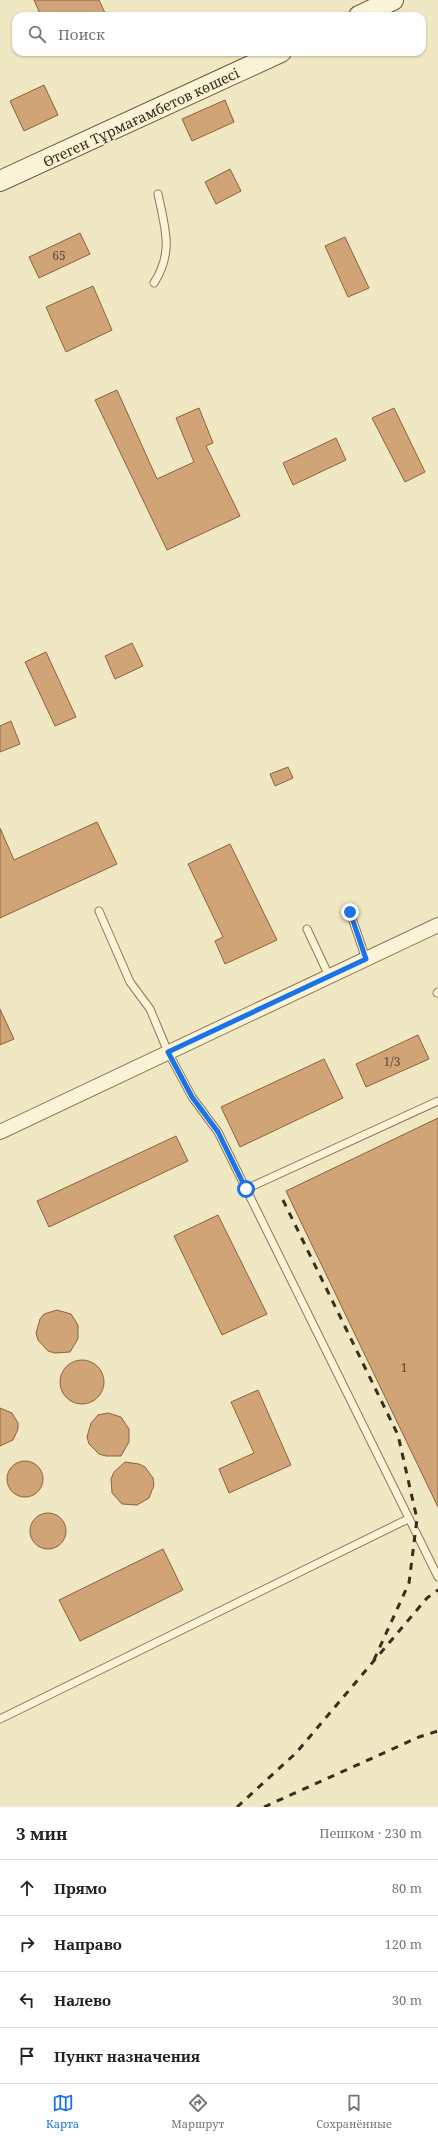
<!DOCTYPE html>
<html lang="ru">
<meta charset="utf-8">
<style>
body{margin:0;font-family:"Noto Serif",serif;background:#f6f6f6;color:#222}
.stop{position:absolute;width:12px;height:12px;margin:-9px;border:3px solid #1a73e8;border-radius:50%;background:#fff}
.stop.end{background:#1a73e8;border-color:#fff;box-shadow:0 1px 4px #0008}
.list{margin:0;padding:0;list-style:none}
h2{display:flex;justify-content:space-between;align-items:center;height:52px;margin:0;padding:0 16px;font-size:17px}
h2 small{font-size:13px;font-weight:400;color:#767676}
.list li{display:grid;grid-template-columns:26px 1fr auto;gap:12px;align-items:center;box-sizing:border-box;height:56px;padding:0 16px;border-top:1px solid #e0e0e0}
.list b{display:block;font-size:15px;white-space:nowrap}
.list em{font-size:13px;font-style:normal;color:#767676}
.icon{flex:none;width:22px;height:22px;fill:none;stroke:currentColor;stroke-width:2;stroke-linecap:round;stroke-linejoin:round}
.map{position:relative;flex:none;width:438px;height:1807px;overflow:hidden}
.search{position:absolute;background:#fff;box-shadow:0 1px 3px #0004;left:12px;right:12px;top:12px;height:44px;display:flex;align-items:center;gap:10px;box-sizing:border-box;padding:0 14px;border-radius:12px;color:#767676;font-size:15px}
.sheet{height:276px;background:#fff}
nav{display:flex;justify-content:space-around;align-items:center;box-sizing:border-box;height:56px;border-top:1px solid #e0e0e0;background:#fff;font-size:11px;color:#767676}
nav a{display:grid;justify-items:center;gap:2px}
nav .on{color:#1a73e8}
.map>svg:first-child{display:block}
.building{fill:#d0a476;stroke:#8c633d}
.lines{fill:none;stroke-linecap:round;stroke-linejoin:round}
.lane-casing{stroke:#8c7858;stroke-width:9}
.street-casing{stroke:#8c7858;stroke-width:16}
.secondary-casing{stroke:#6d593c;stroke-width:22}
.lane{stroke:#fbf3d6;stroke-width:7}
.street{stroke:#fbf3d6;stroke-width:14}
.secondary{stroke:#fbf3d6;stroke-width:20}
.rail{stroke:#3b2e1d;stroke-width:3;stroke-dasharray:7 7;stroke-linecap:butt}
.route{stroke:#1a73e8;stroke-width:5}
.labels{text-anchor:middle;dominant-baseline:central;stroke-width:3;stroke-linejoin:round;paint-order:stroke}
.number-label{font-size:12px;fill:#604c33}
.street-label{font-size:14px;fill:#3b2e1d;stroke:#f7f0d3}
</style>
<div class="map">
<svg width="438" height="1807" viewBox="0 0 438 1807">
<rect width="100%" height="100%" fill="#f0e7c3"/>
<!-- building -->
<path class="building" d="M34,0H99L105,13L98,16H41Z
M44,85L58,115L24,131L10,101Z
M225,100L234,122L192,141L182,119Z
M230,169L241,191L216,204L205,182Z
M80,233L90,254L39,278L29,257Z
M345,237L369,288L348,297L325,246Z
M93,286L112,330L66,352L46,307Z
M117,390L157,479L194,462L176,418L199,408L213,443L206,446L240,516L167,550L95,400Z
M394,408L425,472L405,482L372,418Z
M336,438L346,460L293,485L283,463Z
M132,643L143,666L115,679L105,656Z
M46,652L76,717L55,726L25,662Z
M11,721L20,744L0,752V726Z
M288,767L293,778L275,786L270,774Z
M97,822L117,864L0,918V828L14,860Z
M230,844L277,940L225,964L215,941L223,937L188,864Z
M0,1009L14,1039L0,1045Z
M418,1035L429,1059L366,1087L356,1064Z
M324,1059L343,1098L240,1147L221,1107Z
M438,1118V1507L286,1191Z
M176,1136L188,1161L49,1227L37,1201Z
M218,1215L267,1314L222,1335L174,1236Z
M57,1310L71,1314L78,1325V1339L70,1352L55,1353L48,1351L38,1340L36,1333L40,1319L44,1314Z
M60 1382a22 22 0 1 1 44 0a22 22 0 1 1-44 0Z
M258,1390L291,1465L229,1493L219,1469L254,1453L231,1402Z
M0,1408L12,1413L18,1423V1429L13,1440L0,1446Z
M108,1413L121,1417L129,1429V1442L121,1456H106L99,1454L89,1444L87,1437L91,1423L98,1415Z
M7 1479a18 18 0 1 1 36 0a18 18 0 1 1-36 0Z
M125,1462L139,1464L145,1467L153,1478L154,1485L149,1498L137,1505L122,1504L112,1493L111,1479L114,1472Z
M30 1531a18 18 0 1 1 36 0a18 18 0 1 1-36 0Z
M163,1549L183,1590L80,1641L59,1600Z"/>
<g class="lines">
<!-- lane casing -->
<g class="lane-casing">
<path id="lane" d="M154,283C174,252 165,228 158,194
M99,911L130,982L150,1009L168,1052L192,1097L218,1132L438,1577
M350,912L366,959
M307,929L329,976
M437,993L438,992
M246,1189L438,1101
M0,1719L408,1519"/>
</g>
<!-- street casing -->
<g class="street-casing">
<path id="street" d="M0,1132L438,925"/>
</g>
<!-- secondary casing -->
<g class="secondary-casing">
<path id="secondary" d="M359,16L393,0
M0,181L281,52"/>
</g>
<!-- lane -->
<use href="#lane" class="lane"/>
<!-- street -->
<use href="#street" class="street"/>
<!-- secondary -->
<use href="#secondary" class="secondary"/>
<!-- rail -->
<path class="rail" d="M283,1200L398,1435L417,1519L409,1583L373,1662
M237,1807L296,1753L427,1598L438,1590
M264,1807L419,1737L438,1731"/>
</g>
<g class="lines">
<!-- route -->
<path class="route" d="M246,1189L218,1132L192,1097L168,1052L366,959L350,912"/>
</g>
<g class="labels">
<!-- number labels -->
<g class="number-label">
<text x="59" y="255">65</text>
<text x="392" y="1061">1/3</text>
<text x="404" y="1367">1</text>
</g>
<!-- street labels -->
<g class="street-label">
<text transform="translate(141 117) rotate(-25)">Өтеген Тұрмағамбетов көшесі</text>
</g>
</g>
</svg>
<div class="stop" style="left:246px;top:1189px"></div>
<div class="stop end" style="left:350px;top:912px"></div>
<div class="search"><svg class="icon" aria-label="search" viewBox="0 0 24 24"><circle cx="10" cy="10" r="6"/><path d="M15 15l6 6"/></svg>Поиск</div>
</div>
<section class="sheet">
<h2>3 мин<small>Пешком · 230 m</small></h2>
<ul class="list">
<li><svg class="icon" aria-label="ahead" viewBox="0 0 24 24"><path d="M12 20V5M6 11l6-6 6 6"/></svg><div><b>Прямо</b></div><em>80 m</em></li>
<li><svg class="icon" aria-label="right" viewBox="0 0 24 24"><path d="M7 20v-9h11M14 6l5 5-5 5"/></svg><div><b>Направо</b></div><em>120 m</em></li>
<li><svg class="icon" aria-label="left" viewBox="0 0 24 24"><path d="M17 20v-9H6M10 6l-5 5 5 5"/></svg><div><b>Налево</b></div><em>30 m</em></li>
<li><svg class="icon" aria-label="arrive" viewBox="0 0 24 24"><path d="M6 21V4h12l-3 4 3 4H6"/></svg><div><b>Пункт назначения</b></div></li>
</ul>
</section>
<nav>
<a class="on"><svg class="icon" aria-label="map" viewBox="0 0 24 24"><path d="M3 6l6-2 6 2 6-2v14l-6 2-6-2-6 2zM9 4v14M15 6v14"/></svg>Карта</a>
<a><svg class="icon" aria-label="directions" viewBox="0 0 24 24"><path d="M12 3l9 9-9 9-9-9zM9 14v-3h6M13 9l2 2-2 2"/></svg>Маршрут</a>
<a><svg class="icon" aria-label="saved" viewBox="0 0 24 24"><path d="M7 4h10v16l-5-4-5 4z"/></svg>Сохранённые</a>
</nav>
